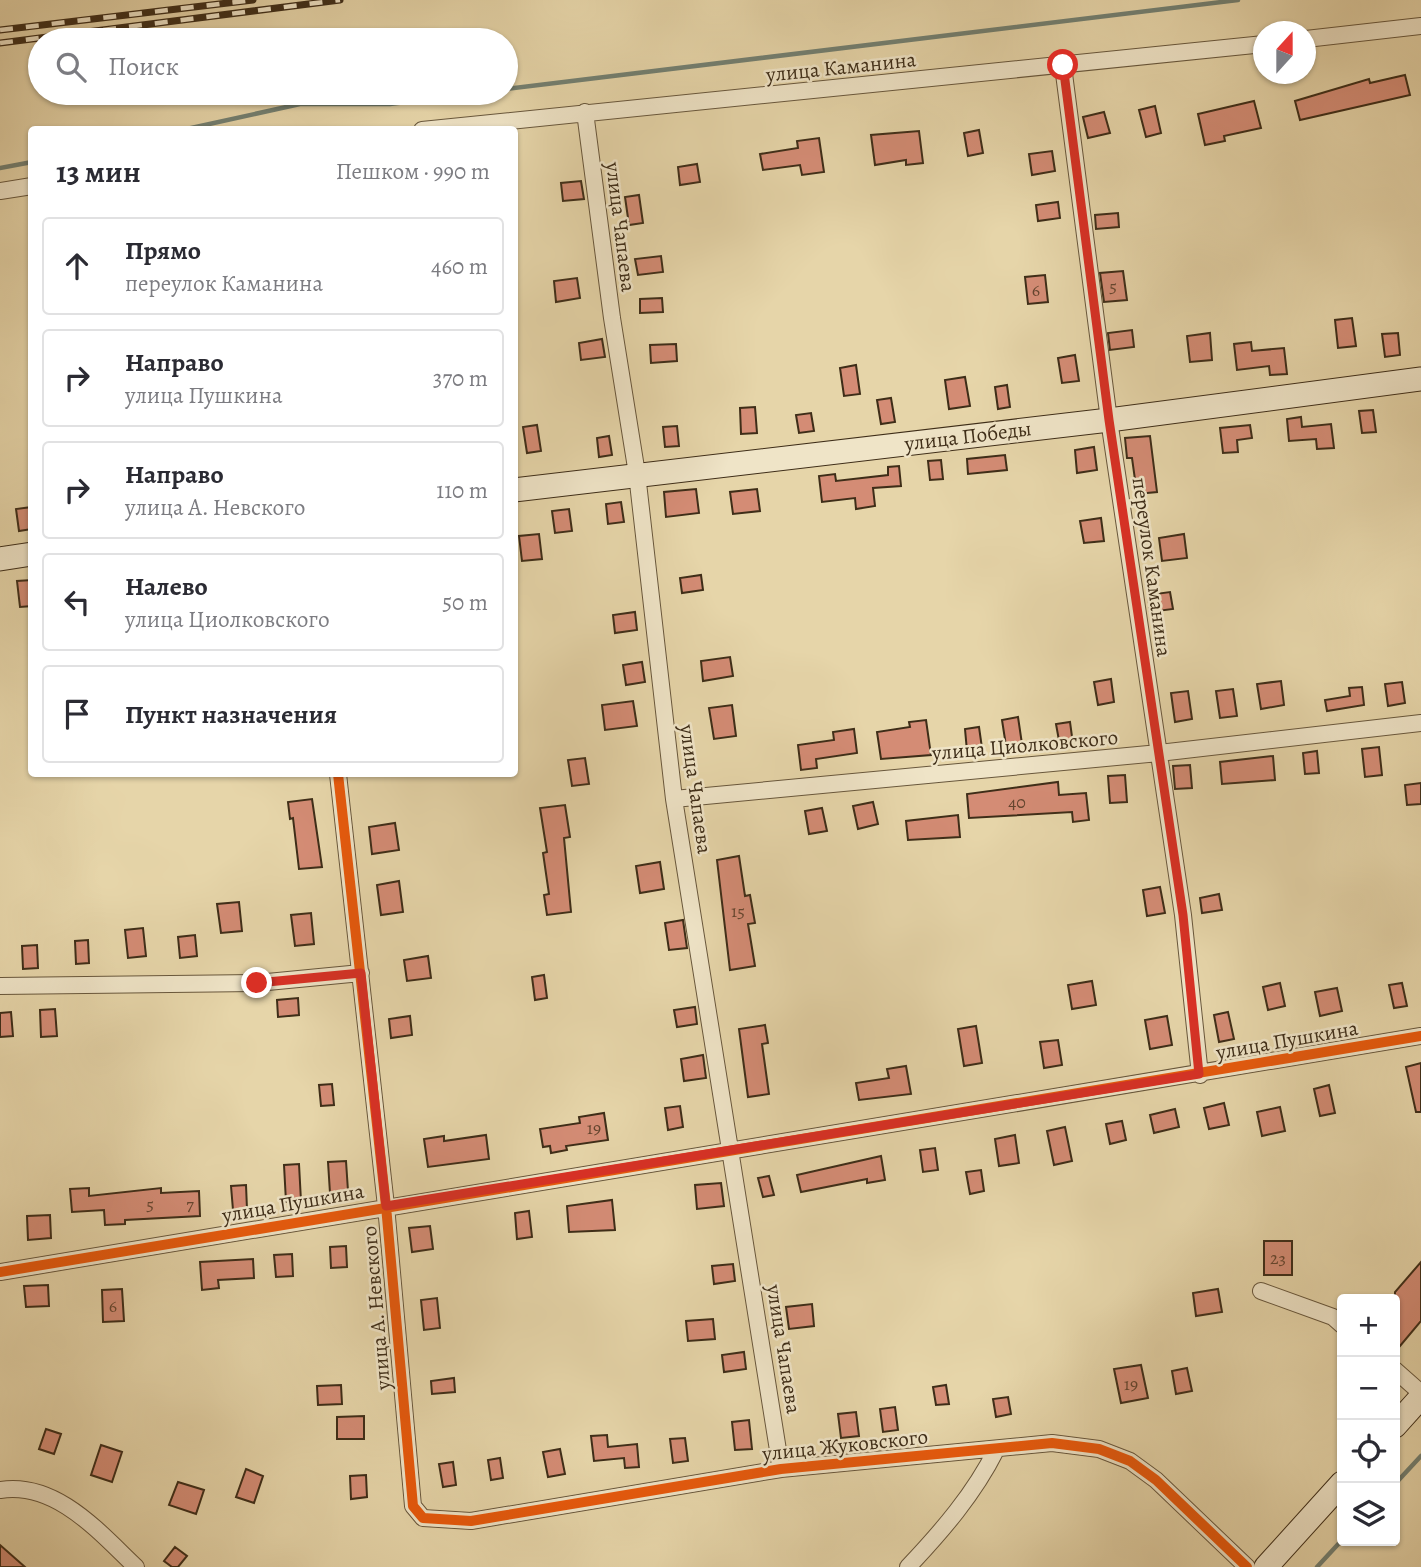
<!DOCTYPE html>
<html lang="ru">
<meta charset="utf-8">
<style>
body{margin:0;font-family:Alegreya,serif;background:#f7f7f7;color:#2b2b33}
.controls{position:absolute;right:21px;bottom:21px;display:grid;overflow:hidden;border-radius:7px;box-shadow:0 2px 5px #0004}
.controls button{width:63px;height:63px;display:grid;place-items:center;padding:0;border:0;border-bottom:2px solid #e1e1e2;background:#fff;color:#2b2b33;font:35px sans-serif}
.compass{position:absolute;left:1253px;top:21px;width:63px;height:63px;border-radius:50%;background:#fff;box-shadow:0 2px 5px #0004;rotate:21deg}
.stop{position:absolute;width:21px;height:21px;margin:-16px;border:5px solid #d93025;border-radius:50%;background:#fff}
.stop.end{background:#d93025;border-color:#fff;box-shadow:0 2px 7px #0008}
.list{margin:0;padding:0;list-style:none}
h2{display:flex;justify-content:space-between;align-items:center;height:91px;margin:0;padding:0 28px;font-size:30px}
h2 small{font-size:23px;font-weight:400;color:#7c7c81}
.list li{display:grid;grid-template-columns:46px 1fr auto;gap:21px;align-items:center;box-sizing:border-box;height:98px;margin:0 14px 14px;padding:0 14px;border:2px solid #e1e1e2;border-radius:7px}
.list b{display:block;font-size:26px;white-space:nowrap}
.list p{margin:0;font-size:23px;white-space:nowrap;color:#7c7c81}
.list em{font-size:23px;font-style:normal;color:#7c7c81}
.icon{flex:none;width:38px;height:38px;fill:none;stroke:currentColor;stroke-width:2;stroke-linecap:round;stroke-linejoin:round}
.map{position:relative;flex:none;width:1421px;height:1567px;overflow:hidden}
.search{position:absolute;background:#fff;box-shadow:0 2px 5px #0004;left:28px;top:28px;width:490px;height:77px;display:flex;align-items:center;gap:18px;box-sizing:border-box;padding:0 24px;border-radius:38px;color:#7c7c81;font-size:26px}
.panel{position:absolute;background:#fff;box-shadow:0 2px 5px #0004;left:28px;top:126px;width:490px;height:651px;border-radius:7px}
.map>svg:first-child{display:block}
.lines{fill:none;stroke-linecap:round;stroke-linejoin:round}
.stream{stroke:#738072;stroke-width:4.5}
.building{fill:#d48c75;stroke:#3e2d18;stroke-width:2}
.street-casing{stroke:#68573c;stroke-width:18}
.secondary-casing{stroke:#3e2d18;stroke-width:25}
.street{stroke:#efe4c7;stroke-width:16}
.secondary{stroke:#efe4c7;stroke-width:23}
.rail-casing{stroke:#3e2d18;stroke-width:7}
.rail{stroke:#efe4c7;stroke-width:4.5;stroke-dasharray:13;stroke-linecap:butt}
.cycleway-casing{stroke:#efe4c7;stroke-width:15}
.cycleway{stroke:#e8590c;stroke-width:10}
.route{stroke:#d93025;stroke-width:9}
.labels{text-anchor:middle;dominant-baseline:central;stroke-width:5;stroke-linejoin:round;paint-order:stroke}
.number-label{font-size:18px;fill:#64452f}
.street-label{font-size:21px;fill:#3e2d18;stroke:#efe4c7}
</style>
<div class="map">
<svg width="1421" height="1567" viewBox="0 0 1421 1567">
<rect width="100%" height="100%" fill="#e6d5a9"/>
<filter id="stains"><feTurbulence type="fractalNoise" baseFrequency=".00286" numOctaves="4"/><feColorMatrix values="0 0 0 0 .2 0 0 0 0 .09 0 0 0 0 .02 0 0 0 .5 -.17"/></filter>
<radialGradient id="worn" r=".72"><stop offset=".6" stop-color="#630" stop-opacity="0"/><stop offset="1" stop-color="#630" stop-opacity=".3"/></radialGradient>
<g class="lines">
<!-- stream -->
<path class="stream" d="M506,89L1238,0
M182,130L300,104H390L477,93
M0,168L32,162
M1395,1484L1421,1456
M1317,1567L1342,1540"/>
</g>
<!-- building -->
<path class="building" d="M1405,75L1410,95L1300,120L1295,101L1369,79L1370,83Z
M1254,101L1261,128L1224,136L1225,141L1205,145L1198,114Z
M1155,106L1161,133L1146,137L1139,110Z
M1104,112L1110,133L1088,138L1083,117Z
M979,130L983,153L968,156L964,133Z
M919,131L923,163L906,165V160L875,165L871,135Z
M819,138L824,172L802,175L800,165L763,170L760,154L798,148L797,141Z
M1052,151L1055,171L1032,175L1029,154Z
M697,164L700,182L680,185L678,167Z
M581,181L584,199L563,201L561,183Z
M639,195L643,223L629,225L625,197Z
M1058,202L1060,218L1038,221L1036,205Z
M1118,213L1119,227L1096,229L1095,215Z
M661,256L663,272L638,275L635,259Z
M1123,271L1127,300L1104,302L1100,273Z
M1045,275L1048,302L1028,304L1025,277Z
M577,278L580,298L556,302L554,281Z
M662,298L663,312L640,313V299Z
M1352,318L1356,346L1338,348L1335,320Z
M1132,330L1134,347L1110,350L1108,333Z
M1210,333L1212,360L1190,362L1187,336Z
M1398,333L1400,355L1385,357L1382,334Z
M602,339L605,357L581,360L579,343Z
M1251,342L1252,351L1284,348L1287,374L1270,375L1269,366L1237,370L1234,344Z
M676,344L677,361L651,363L650,345Z
M1075,355L1079,381L1062,383L1058,358Z
M856,365L860,394L844,396L840,368Z
M965,377L970,406L949,409L945,380Z
M1007,385L1010,407L998,409L995,387Z
M891,398L895,422L881,424L877,400Z
M755,407L757,433L741,434L740,408Z
M1373,410L1376,432L1362,433L1359,411Z
M811,413L814,431L799,433L796,415Z
M1301,417L1302,427L1331,424L1334,448L1317,449L1316,439L1289,441L1287,419Z
M537,425L541,451L527,453L523,427Z
M1250,425L1252,438L1237,440L1238,452L1223,453L1220,428Z
M677,426L679,446L665,447L663,427Z
M609,436L612,455L599,457L597,438Z
M1150,436L1157,492L1137,494L1132,458H1127L1125,438Z
M1094,447L1097,470L1077,473L1075,450Z
M1005,455L1007,470L968,474L967,459Z
M941,460L943,479L930,480L928,461Z
M899,466L901,486L873,488L875,506L856,509L855,498L822,502L819,476L835,474L836,481L888,475V467Z
M696,489L699,513L666,517L664,492Z
M757,489L760,511L733,514L730,492Z
M621,502L624,522L608,524L606,504Z
M32,507V529L19,531L16,509Z
M569,509L572,531L555,533L552,511Z
M1101,518L1104,541L1084,543L1080,521Z
M539,534L542,559L522,561L519,536Z
M1184,534L1187,558L1162,561L1159,538Z
M701,575L703,590L682,593L680,578Z
M32,580V606L20,607L17,581Z
M1170,592L1173,609L1150,612L1148,595Z
M635,612L637,630L615,633L613,615Z
M730,657L733,676L703,681L701,661Z
M642,662L645,682L626,685L623,665Z
M1111,679L1114,702L1098,705L1094,682Z
M1281,681L1284,705L1261,709L1257,684Z
M1402,682L1405,703L1388,706L1385,684Z
M1362,687L1364,705L1327,711L1325,700L1350,696L1349,688Z
M1233,689L1237,716L1220,718L1216,691Z
M1188,691L1192,719L1175,722L1171,693Z
M633,701L637,726L605,730L602,705Z
M732,705L736,736L714,739L709,708Z
M1018,717L1022,744L1006,746L1002,720Z
M926,720L931,755L881,759L877,732L910,727L909,722Z
M1070,722L1073,744L1060,746L1056,724Z
M979,727L982,748L967,751L965,729Z
M854,729L857,753L816,759L817,768L801,770L798,745L834,740L833,732Z
M1379,747L1382,775L1365,777L1362,749Z
M1317,751L1319,773L1305,774L1303,753Z
M1273,756L1275,780L1222,784L1220,762Z
M585,758L589,784L572,786L568,760Z
M1190,765L1192,788L1175,789L1173,766Z
M1125,775L1127,802L1110,803L1108,776Z
M1058,782L1059,795L1086,793L1089,820L1073,822L1072,812L969,818L967,794Z
M1421,783V804L1407,805L1405,785Z
M312,799L322,867L299,869L293,818L290,819L288,802Z
M873,802L878,824L858,829L853,806Z
M565,805L570,837L564,838L571,912L547,915L544,895L549,894L543,853L547,852L540,808Z
M822,808L827,831L809,834L805,811Z
M958,815L960,837L908,840L906,821Z
M395,823L399,850L372,854L369,827Z
M739,856L745,896L750,895L755,923L748,924L755,966L730,970L717,860Z
M660,862L664,889L640,893L636,866Z
M399,881L403,912L381,915L377,885Z
M1160,887L1165,913L1147,916L1143,890Z
M1219,894L1222,910L1202,913L1200,898Z
M239,902L242,931L221,933L217,904Z
M311,913L314,944L295,946L291,915Z
M683,920L687,948L669,950L665,923Z
M143,928L146,956L128,958L125,930Z
M195,935L197,956L180,958L178,937Z
M88,940L89,963L76,964L75,941Z
M37,945L38,968L23,969L22,946Z
M428,956L431,978L407,981L404,960Z
M544,975L547,998L535,1000L532,977Z
M1092,981L1096,1005L1072,1009L1068,985Z
M1280,983L1285,1006L1268,1010L1263,987Z
M1402,983L1407,1006L1394,1008L1389,985Z
M1337,988L1342,1011L1320,1016L1315,992Z
M298,998L299,1015L278,1017L277,1000Z
M695,1007L697,1024L677,1027L674,1010Z
M55,1009L57,1036L41,1037L40,1010Z
M11,1012L13,1036L0,1037V1013Z
M1228,1012L1234,1039L1219,1042L1214,1015Z
M410,1016L412,1035L391,1038L389,1019Z
M1167,1016L1172,1045L1150,1049L1145,1020Z
M765,1025L768,1043L762,1044L769,1094L748,1097L739,1029Z
M976,1026L982,1063L964,1066L958,1029Z
M1058,1040L1062,1065L1044,1068L1040,1042Z
M703,1055L706,1078L684,1081L681,1059Z
M1421,1063V1112H1416L1406,1067Z
M906,1066L911,1094L859,1100L856,1083L889,1078L887,1069Z
M332,1084L334,1105L321,1106L319,1085Z
M1329,1085L1335,1113L1320,1116L1314,1089Z
M1224,1103L1229,1125L1209,1129L1204,1108Z
M680,1106L683,1127L668,1130L665,1108Z
M1280,1107L1285,1131L1262,1136L1257,1112Z
M1175,1109L1179,1127L1154,1133L1150,1115Z
M604,1113L608,1140L566,1146L567,1150L551,1153L550,1146L543,1147L540,1129L580,1123L579,1117Z
M1122,1121L1126,1140L1110,1144L1106,1124Z
M1065,1127L1072,1161L1054,1165L1047,1131Z
M486,1135L489,1159L428,1167L424,1139L444,1136V1141Z
M1015,1135L1019,1163L999,1166L995,1139Z
M935,1148L938,1170L923,1172L920,1150Z
M881,1156L885,1180L867,1183V1179L801,1192L797,1175Z
M346,1161L348,1191L330,1193L328,1162Z
M299,1164L301,1201L286,1202L284,1165Z
M981,1170L984,1191L970,1194L966,1172Z
M769,1176L774,1195L763,1197L758,1178Z
M721,1183L724,1206L697,1209L695,1185Z
M246,1185L247,1209L233,1210L231,1186Z
M89,1188V1196L161,1188V1193L199,1191L200,1216L125,1220V1224L105,1225L104,1210L72,1212L70,1189Z
M612,1200L615,1230L569,1232L567,1206Z
M529,1211L532,1237L517,1239L515,1213Z
M50,1215L51,1238L28,1240L27,1216Z
M430,1226L433,1249L412,1252L409,1228Z
M1264,1241H1292V1275H1264Z
M346,1246L347,1267L331,1268L330,1247Z
M292,1254L293,1276L276,1277L274,1255Z
M253,1259L254,1278L218,1280L219,1288L202,1290L200,1262Z
M1421,1262V1321L1395,1352V1292Z
M733,1264L735,1281L714,1284L712,1266Z
M48,1285L49,1306L26,1307L24,1286Z
M122,1289L124,1321L103,1322L102,1290Z
M1218,1289L1222,1312L1196,1316L1193,1293Z
M437,1298L440,1328L424,1330L421,1300Z
M812,1304L814,1326L789,1329L786,1307Z
M713,1319L715,1339L688,1341L686,1321Z
M744,1352L746,1369L724,1372L722,1355Z
M1141,1365L1148,1398L1121,1403L1114,1369Z
M1187,1368L1192,1391L1176,1394L1172,1371Z
M454,1378L455,1392L432,1394L431,1381Z
M341,1385L342,1404L318,1405L317,1386Z
M946,1385L949,1404L936,1405L933,1387Z
M1008,1397L1011,1414L996,1417L993,1399Z
M895,1407L898,1430L883,1432L880,1409Z
M856,1412L859,1436L841,1438L838,1414Z
M364,1416V1439H337V1417Z
M749,1420L752,1449L735,1450L732,1422Z
M46,1429L61,1434L54,1454L39,1449Z
M607,1435L608,1447L637,1444L639,1467L625,1468L624,1458L594,1461L591,1436Z
M685,1438L688,1461L673,1463L670,1439Z
M101,1445L122,1452L112,1482L91,1475Z
M560,1449L565,1474L548,1477L543,1452Z
M500,1458L503,1478L491,1480L488,1460Z
M453,1462L456,1485L443,1487L439,1464Z
M246,1469L263,1476L254,1503L236,1497Z
M366,1475L367,1497L351,1499L350,1476Z
M178,1482L204,1490L196,1514L169,1505Z
M0,1545L25,1567H0Z
M175,1547L187,1556L178,1567H172L164,1561Z"/>
<g class="lines">
<!-- street casing -->
<g class="street-casing">
<path id="street" d="M1306,39L1421,26
M1063,66L1109,420L1183,915L1200,1075
M585,112L612,318L637,474L674,799L781,1469
M422,130L1264,44
M0,191L32,186
M338,774L386,1206L413,1506L423,1518L471,1521L781,1469L1052,1443L1099,1449L1130,1461L1156,1480L1247,1567
M674,799L1159,753L1421,723
M0,986L257,983L361,973
M0,1272L1421,1036
M1261,1291L1333,1317L1342,1325
M1395,1370L1421,1393
M0,1490C56,1481 99,1532 136,1567
M908,1567C942,1531 974,1494 996,1450"/>
</g>
<!-- secondary casing -->
<g class="secondary-casing">
<path id="secondary" d="M514,490L1109,420L1421,379
M0,559L32,554
M1395,1426L1421,1397
M1266,1567L1342,1483"/>
</g>
<!-- street -->
<use href="#street" class="street"/>
<!-- secondary -->
<use href="#secondary" class="secondary"/>
<!-- rail casing -->
<g class="rail-casing">
<path id="rail" d="M0,30L253,0
M0,43L340,0"/>
</g>
<!-- rail -->
<use href="#rail" class="rail"/>
<!-- cycleway casing -->
<g class="cycleway-casing">
<path id="cycleway" d="M338,774L386,1206L413,1506L423,1518L471,1521L781,1469L1052,1443L1099,1449L1130,1461L1156,1480L1247,1567
M0,1272L1421,1036"/>
</g>
<!-- cycleway -->
<use href="#cycleway" class="cycleway"/>
</g>
<g class="lines">
<!-- route -->
<path class="route" d="M257,983L361,973L386,1206L1199,1074L1183,915L1109,420L1063,65"/>
</g>
<g class="labels">
<!-- number labels -->
<g class="number-label">
<text x="1113" y="286">5</text>
<text x="1036" y="290">6</text>
<text x="1017" y="802">40</text>
<text x="738" y="911">15</text>
<text x="594" y="1128">19</text>
<text x="150" y="1204">5</text>
<text x="190" y="1204">7</text>
<text x="1278" y="1258">23</text>
<text x="113" y="1306">6</text>
<text x="1131" y="1384">19</text>
</g>
<!-- street labels -->
<g class="street-label">
<text transform="translate(841 67) rotate(-6)">улица Каманина</text>
<text transform="translate(621 227) rotate(83)">улица Чапаева</text>
<text transform="translate(968 436) rotate(-7)">улица Победы</text>
<text transform="translate(1152 567) rotate(82)">переулок Каманина</text>
<text transform="translate(1025 745) rotate(-5)">улица Циолковского</text>
<text transform="translate(696 789) rotate(82)">улица Чапаева</text>
<text transform="translate(1287 1040) rotate(-10)">улица Пушкина</text>
<text transform="translate(293 1203) rotate(-10)">улица Пушкина</text>
<text transform="translate(376 1308) rotate(-95)">улица А. Невского</text>
<text transform="translate(784 1349) rotate(81)">улица Чапаева</text>
<text transform="translate(845 1445) rotate(-6)">улица Жуковского</text>
</g>
</g>
<rect width="100%" height="100%" filter="url(#stains)"/>
<rect width="100%" height="100%" fill="url(#worn)"/>
</svg>
<div class="controls">
<button>+</button>
<button>−</button>
<button><svg class="icon" aria-label="locate" viewBox="0 0 24 24"><circle cx="12" cy="12" r="6"/><path d="M12 2v4M12 18v4M2 12h4M18 12h4"/></svg></button>
<button><svg class="icon" aria-label="layers" viewBox="0 0 24 24"><path d="M12 4l9 5-9 5-9-5zM3 14l9 5 9-5"/></svg></button>
</div>
<svg class="compass" viewBox="-18 -18 36 36"><path d="M0-13l5 13h-10z" fill="#e53935"/><path d="M0 13l5-13h-10z" fill="#7c7c81"/></svg>
<div class="stop" style="left:1063px;top:65px"></div>
<div class="stop end" style="left:257px;top:983px"></div>
<div class="search"><svg class="icon" aria-label="search" viewBox="0 0 24 24"><circle cx="10" cy="10" r="6"/><path d="M15 15l6 6"/></svg>Поиск</div>
<section class="panel">
<h2>13 мин<small>Пешком · 990 m</small></h2>
<ul class="list">
<li><svg class="icon" aria-label="ahead" viewBox="0 0 24 24"><path d="M12 20V5M6 11l6-6 6 6"/></svg><div><b>Прямо</b><p>переулок Каманина</p></div><em>460 m</em></li>
<li><svg class="icon" aria-label="right" viewBox="0 0 24 24"><path d="M7 20v-9h11M14 6l5 5-5 5"/></svg><div><b>Направо</b><p>улица Пушкина</p></div><em>370 m</em></li>
<li><svg class="icon" aria-label="right" viewBox="0 0 24 24"><path d="M7 20v-9h11M14 6l5 5-5 5"/></svg><div><b>Направо</b><p>улица А. Невского</p></div><em>110 m</em></li>
<li><svg class="icon" aria-label="left" viewBox="0 0 24 24"><path d="M17 20v-9H6M10 6l-5 5 5 5"/></svg><div><b>Налево</b><p>улица Циолковского</p></div><em>50 m</em></li>
<li><svg class="icon" aria-label="arrive" viewBox="0 0 24 24"><path d="M6 21V4h12l-3 4 3 4H6"/></svg><div><b>Пункт назначения</b></div></li>
</ul>
</section>
</div>
